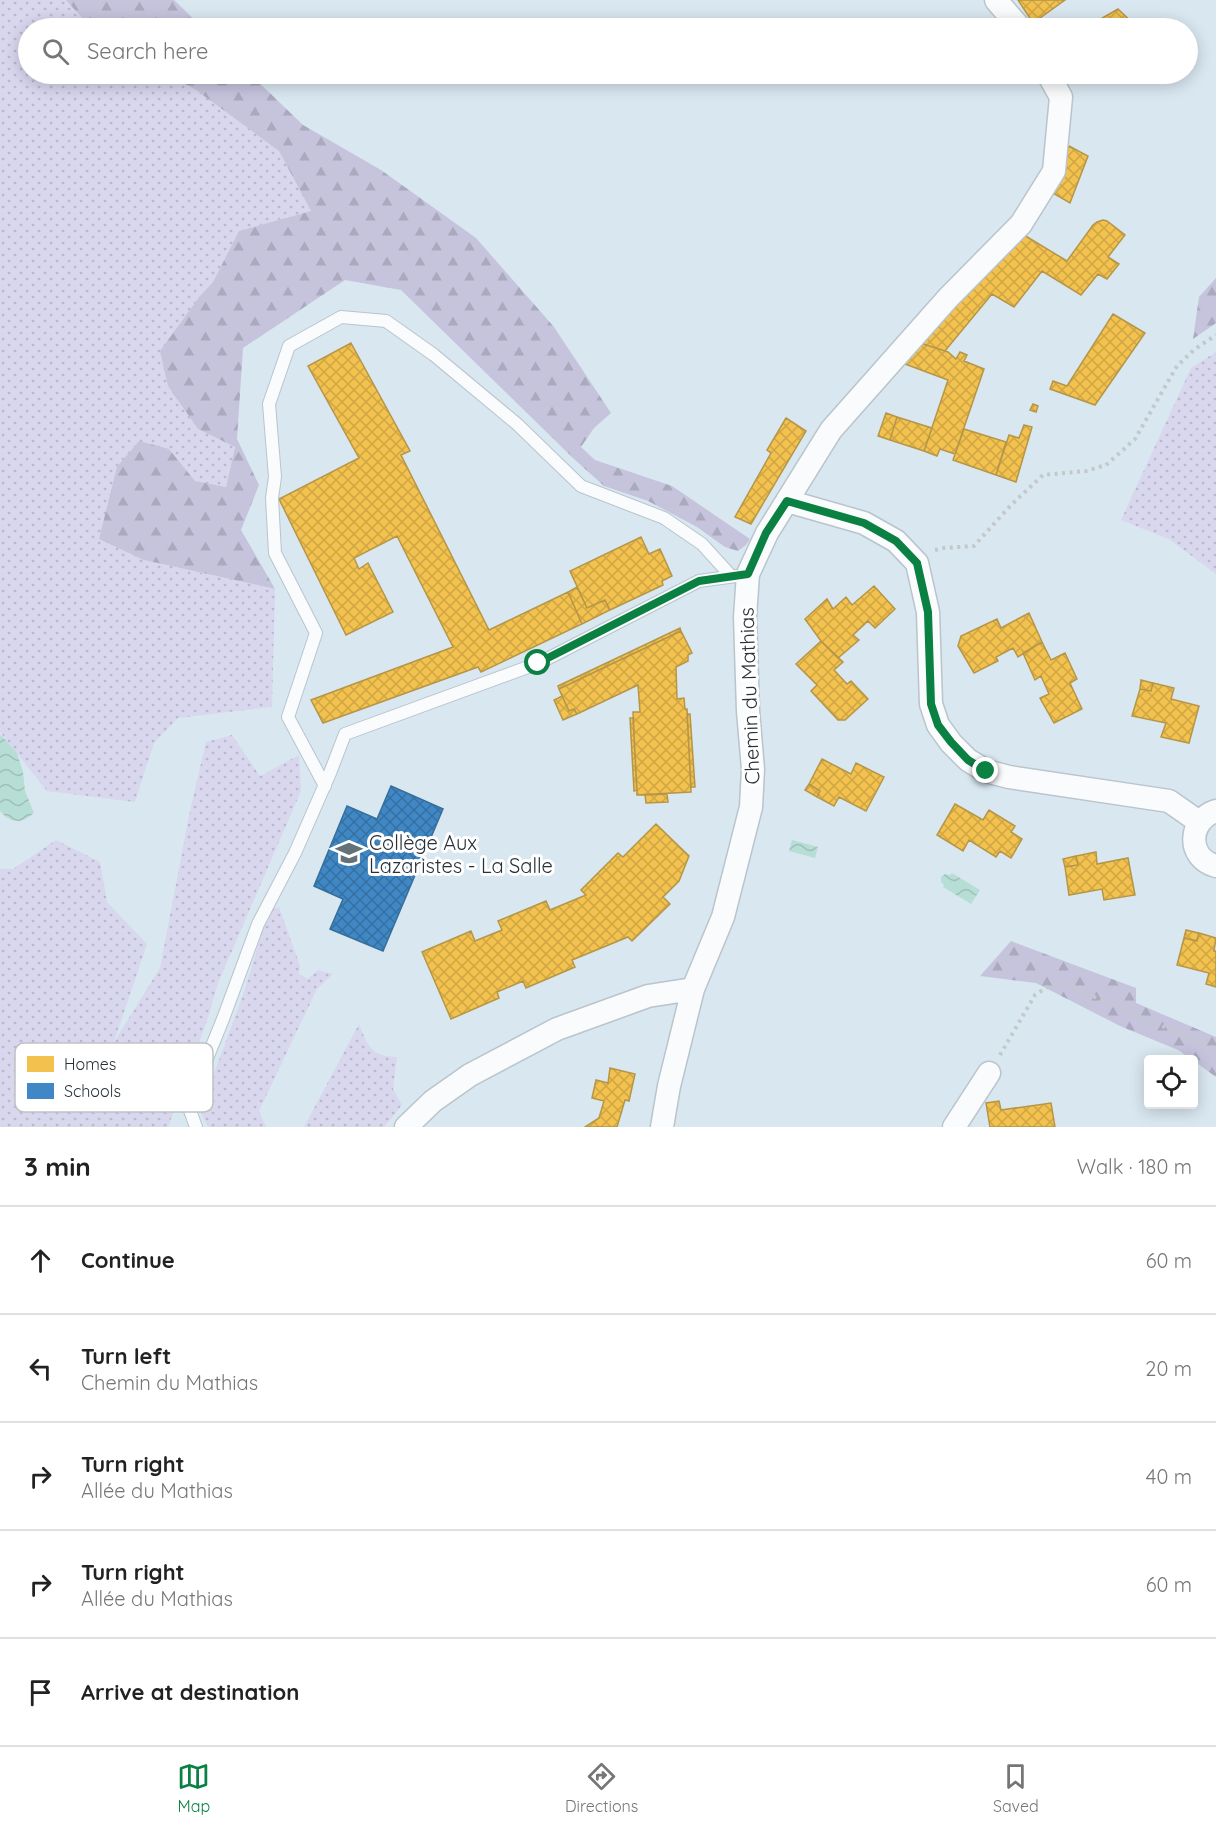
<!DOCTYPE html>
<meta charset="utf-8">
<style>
body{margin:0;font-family:Quicksand,sans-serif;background:#f2f2f2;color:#222}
.controls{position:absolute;right:18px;bottom:18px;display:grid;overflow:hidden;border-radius:6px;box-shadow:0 3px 15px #0003}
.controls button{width:54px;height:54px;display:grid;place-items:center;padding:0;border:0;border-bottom:2px solid #e0e0e0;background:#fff;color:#222;font:30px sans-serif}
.stop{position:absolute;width:18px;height:18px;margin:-14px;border:4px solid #0b8043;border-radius:50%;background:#fff}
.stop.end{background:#0b8043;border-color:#fff;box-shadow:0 2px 6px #0008}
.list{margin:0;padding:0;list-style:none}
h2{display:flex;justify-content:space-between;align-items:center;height:78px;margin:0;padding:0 24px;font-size:26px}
h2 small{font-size:20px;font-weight:400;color:#767676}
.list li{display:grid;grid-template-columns:39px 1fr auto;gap:18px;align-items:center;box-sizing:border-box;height:108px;padding:0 24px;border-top:2px solid #e0e0e0}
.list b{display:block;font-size:22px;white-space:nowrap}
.list p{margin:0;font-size:20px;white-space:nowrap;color:#767676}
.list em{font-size:20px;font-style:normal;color:#767676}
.icon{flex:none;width:33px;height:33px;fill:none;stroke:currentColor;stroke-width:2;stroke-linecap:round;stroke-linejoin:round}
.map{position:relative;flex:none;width:1216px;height:1127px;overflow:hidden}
.search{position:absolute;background:#fff;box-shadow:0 3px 15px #0003;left:18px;right:18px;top:18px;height:66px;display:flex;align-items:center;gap:15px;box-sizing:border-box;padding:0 21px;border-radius:33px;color:#767676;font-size:22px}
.sheet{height:618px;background:#fff}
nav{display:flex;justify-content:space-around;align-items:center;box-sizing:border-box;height:84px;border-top:2px solid #e0e0e0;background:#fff;font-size:16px;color:#767676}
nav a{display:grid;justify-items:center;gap:3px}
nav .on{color:#0b8043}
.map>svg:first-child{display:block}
.grass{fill:url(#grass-dots)}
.forest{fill:url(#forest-firs)}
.water{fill:url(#water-waves)}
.homes{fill:url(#homes-cross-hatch);stroke:#b59647;stroke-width:1.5}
.schools{fill:url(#schools-cross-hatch);stroke:#386e9a;stroke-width:1.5}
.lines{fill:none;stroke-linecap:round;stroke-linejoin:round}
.lane-casing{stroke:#b9c4cb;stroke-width:14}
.street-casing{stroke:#b9c4cb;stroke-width:25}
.path{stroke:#c3c8cb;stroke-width:4;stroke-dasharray:3 4.5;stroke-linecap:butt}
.lane{stroke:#f9fbfd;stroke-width:12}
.street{stroke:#f9fbfd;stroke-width:22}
.route{stroke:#0b8043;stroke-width:8}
.labels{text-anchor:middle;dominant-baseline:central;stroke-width:6;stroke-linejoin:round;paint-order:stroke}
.street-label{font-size:20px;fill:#273137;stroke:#fff}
.poi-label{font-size:20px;fill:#273137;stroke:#fff;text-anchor:start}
.key{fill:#fff;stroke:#bec1c3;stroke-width:1.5}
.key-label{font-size:16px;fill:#273137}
</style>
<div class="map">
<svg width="1216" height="1127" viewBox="0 0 1216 1127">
<defs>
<pattern id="grass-dots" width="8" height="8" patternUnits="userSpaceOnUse" patternTransform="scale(1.5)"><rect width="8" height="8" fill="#d8d7ee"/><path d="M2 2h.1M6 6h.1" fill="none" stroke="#b9b9cd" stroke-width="1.8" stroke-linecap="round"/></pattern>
<pattern id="forest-firs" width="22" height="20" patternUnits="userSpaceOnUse" patternTransform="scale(1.5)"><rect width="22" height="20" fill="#c6c4dd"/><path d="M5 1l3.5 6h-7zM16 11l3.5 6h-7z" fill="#aaa9be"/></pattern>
<pattern id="water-waves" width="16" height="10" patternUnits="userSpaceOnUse" patternTransform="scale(1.5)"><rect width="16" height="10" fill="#b7ded5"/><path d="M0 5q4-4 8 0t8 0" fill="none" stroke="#9dbfb7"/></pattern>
<pattern id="homes-cross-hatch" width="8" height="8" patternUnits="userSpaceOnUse" patternTransform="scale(1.5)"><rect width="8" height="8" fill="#f2c14e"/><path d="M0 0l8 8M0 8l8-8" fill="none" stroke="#d0a645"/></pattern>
<pattern id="schools-cross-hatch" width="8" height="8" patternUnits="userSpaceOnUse" patternTransform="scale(1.5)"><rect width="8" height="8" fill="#3f88c5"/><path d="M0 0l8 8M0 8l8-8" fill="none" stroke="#3570a1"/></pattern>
</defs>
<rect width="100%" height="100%" fill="#d9e7f0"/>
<!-- grass -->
<path class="grass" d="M0,0H66L91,28H28V74H167L196,90L280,151L311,211L239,231L213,282L200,296L198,429L235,447L226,487L194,481L169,449L144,560L275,589L272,707L178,718L154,743L135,802L47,791L0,732Z
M1216,352V574L1169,539L1121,520L1191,368Z
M232,735L260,776L299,755L301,791L218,983L208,1018L168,1127H0V869H13L56,840L100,862L107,902L147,944L114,1042L160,968L190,811L206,742Z
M279,907L300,966L299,974L308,979L318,970L333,974L317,989L259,1111L266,1127H208C199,1110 194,1099 210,1084L243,995L269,910Z
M359,1024C368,1047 371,1056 397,1057L393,1089L402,1105L384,1127H304Z"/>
<!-- forest -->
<path class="forest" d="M66,0H174L203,28H91Z
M167,74H250L303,125L381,170L476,238L554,327L611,413L594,428L581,447L595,460L672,486L750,539L746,545L738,551L725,547L697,527L648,501L604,486L574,459L401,290L345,280L243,348L237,439L259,485L241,530L275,589L144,560L99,539L117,467L139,441L169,449L195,481L226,487L235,447L198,429L168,386L160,351L200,296L213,282L239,231L311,211L279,151L196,90Z
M1216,278V323L1193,339L1199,297Z
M1011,941L1136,988V1003L1216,1037V1077L1194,1061V1060L1191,1059L1178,1050L1120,1026L1036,983L980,976Z"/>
<!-- water -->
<path class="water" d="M0,735L2,736L17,753L23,772L25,791L34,813C22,824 11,824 0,811Z
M792,840L818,847L815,858L789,851Z
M952,873L980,890L971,904L943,887L944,885L941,882V877L945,874L950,875Z"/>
<!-- homes -->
<path class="homes" d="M1018,0H1065L1033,23Z
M1118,9L1138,28H1085Z
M1069,146L1088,156L1070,203L1051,192Z
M1103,220L1107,221L1125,235L1108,257L1119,264L1107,279L1098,274L1081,295L1042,271L1014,307L992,294L945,351L917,342L1024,235L1067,261L1093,225L1097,222Z
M1113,314L1145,333L1095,405L1050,389L1053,381L1067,386Z
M917,342L948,352L956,359L960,352L967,355L964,361L984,369L955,454L940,449L937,456L924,451L948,380L902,363Z
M351,343L410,451L401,455L489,630L568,592L582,624L481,672L478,667L323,723L311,700L453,647L397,536L354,558L359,569L368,563L393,612L346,635L279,499L359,458L308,366Z
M1033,404L1038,406L1036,412L1030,410Z
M886,413L897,417L890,440L878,436Z
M897,417L932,428L924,451L890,440Z
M786,418L806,431L751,524L735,517L771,453L767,450Z
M1024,425L1032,427L1016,482L996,475L1009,435L1019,438Z
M964,429L1006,442L996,475L953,460Z
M641,537L649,554L660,549L672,576L662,581L663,585L610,610L605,600L587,608L570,571Z
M874,586L895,609L875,628L868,621L853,635L859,640L838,658L821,641L805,619L827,599L833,609L846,597L852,605Z
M577,587L587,608L605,600L610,610L582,624L568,592Z
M1029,613L1042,642L1018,657L1013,648L996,657L998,661L974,673L958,646L961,636L997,619L1001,628Z
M680,628L681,631L559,689L558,686Z
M681,631L692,653L688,655V661L676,667L677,699L684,698L685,709H687L691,792L637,795L633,712H640L638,685L577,714L574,709L569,711L559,689Z
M821,641L843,662L834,670L847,684L851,681L868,699L845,720H838L811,691L817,685L796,664Z
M1042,642L1051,660L1065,653L1077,679L1070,683L1082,709L1054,723L1040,698L1049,694L1041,676L1035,680L1023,653Z
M1141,680L1153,683L1151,691L1140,689Z
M1153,683L1174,688L1171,699L1199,706L1189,743L1161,737L1166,723L1132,716L1140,689L1151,691Z
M562,696L569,711L574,709L577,714L563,720L554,700Z
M687,714H690L695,787H691Z
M630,718H633L637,790L634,791Z
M822,759L851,774L856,763L884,777L866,811L839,797L834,806L817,797L820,791L809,784Z
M809,784L820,791L817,797L805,790Z
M667,794L668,802L646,803L645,795Z
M955,804L983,820L989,810L1015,826L1011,832L1022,839L1011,858L1000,851L996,857L969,840L963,851L937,835Z
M656,824L689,856L679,881L663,897L670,904L632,941L628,937L572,960L575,967L526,988L523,981L497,992L499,998L451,1019L422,952L471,931L475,941L502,930L498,921L546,901L550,910L586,895L581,890L618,853L623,857Z
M1096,852L1097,864L1128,858L1135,895L1104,900L1102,889L1069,895L1065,867L1078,865L1076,856Z
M1076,856L1078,865L1065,867L1063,859Z
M1186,930L1199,933L1197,941L1184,938Z
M1199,933L1216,938L1214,951H1216V987L1206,984L1209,973L1177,965L1184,938L1197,941Z
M610,1068L635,1074L629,1101L625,1100L617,1127H585L599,1118L604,1101L592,1098L596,1080L608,1083Z
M999,1101L1001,1110L1051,1103L1055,1127H990L986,1103Z"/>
<!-- schools -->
<path class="schools" d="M391,786L443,809L383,951L330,929L343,899L314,886L347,806L377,819Z"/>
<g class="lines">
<!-- lane casing -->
<g class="lane-casing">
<path id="lane" d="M325,786L288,717L316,633L275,553L272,498L275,477L269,404L289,346L341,317L386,321L434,355L517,424L581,486L664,518L702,544L731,576
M196,1127L188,1105L223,1019L258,924L295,853L330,773L345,734L539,663L699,581L736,576"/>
</g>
<!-- street casing -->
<g class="street-casing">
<path id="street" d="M996,0L1020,28
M787,501L864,523L896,541L917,563L928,612L931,704L938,725L951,743L968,760L986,771L1009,777L1169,801L1199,822
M1216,811C1188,820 1186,858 1216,866
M406,1127L433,1101L470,1075L557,1029L648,996L693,989
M662,1127L669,1086L693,989L723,917L751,807L753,769L748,711L745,617L748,574L767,533L831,430L948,298L1021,224L1054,171L1061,97L1048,74
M954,1127L989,1073"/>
</g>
<!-- path -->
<path class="path" d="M935,550L944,548L974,546L1011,505L1043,475L1086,471L1106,465L1135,439L1177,366L1195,349L1216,335
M1000,1055L1035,995L1057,981L1216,1049"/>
<!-- lane -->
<use href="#lane" class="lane"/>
<!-- street -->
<use href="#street" class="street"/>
</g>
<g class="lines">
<!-- route -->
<path class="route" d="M538,663L699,581L748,574L766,533L787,501L864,523L896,541L917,563L928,612L931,704L938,725L951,742L968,760L986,771"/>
</g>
<!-- icons -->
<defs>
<g id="school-bare" transform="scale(2.07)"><path d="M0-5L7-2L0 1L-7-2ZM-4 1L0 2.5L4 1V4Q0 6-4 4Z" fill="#657178" stroke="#fff" stroke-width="2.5" paint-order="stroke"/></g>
</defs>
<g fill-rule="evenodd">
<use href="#school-bare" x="349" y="853"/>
</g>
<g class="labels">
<!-- street labels -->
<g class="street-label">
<text transform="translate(749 696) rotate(-92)">Chemin du Mathias</text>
</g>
<!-- poi labels -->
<g class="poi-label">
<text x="369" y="842">Collège Aux<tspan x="369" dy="23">Lazaristes - La Salle</tspan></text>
</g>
</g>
<!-- legend -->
<rect x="15" y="1043" width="198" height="69" rx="9" class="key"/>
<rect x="27" y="1056" width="27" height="16" fill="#f2c14e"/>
<rect x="27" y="1083" width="27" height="16" fill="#3f88c5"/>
<g class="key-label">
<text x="64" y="1070">Homes</text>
<text x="64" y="1097">Schools</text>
</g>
</svg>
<div class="controls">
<button><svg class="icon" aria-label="locate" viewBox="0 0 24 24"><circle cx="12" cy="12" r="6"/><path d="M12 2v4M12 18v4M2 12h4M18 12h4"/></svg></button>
</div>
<div class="stop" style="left:538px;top:663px"></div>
<div class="stop end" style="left:986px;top:771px"></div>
<div class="search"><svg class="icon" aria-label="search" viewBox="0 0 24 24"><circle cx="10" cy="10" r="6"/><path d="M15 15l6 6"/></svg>Search here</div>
</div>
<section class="sheet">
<h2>3 min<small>Walk · 180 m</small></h2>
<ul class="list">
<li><svg class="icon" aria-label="ahead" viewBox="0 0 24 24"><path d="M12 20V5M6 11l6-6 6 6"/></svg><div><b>Continue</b></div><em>60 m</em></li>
<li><svg class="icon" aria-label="left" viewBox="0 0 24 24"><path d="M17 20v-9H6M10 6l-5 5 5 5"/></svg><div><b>Turn left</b><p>Chemin du Mathias</p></div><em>20 m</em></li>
<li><svg class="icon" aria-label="right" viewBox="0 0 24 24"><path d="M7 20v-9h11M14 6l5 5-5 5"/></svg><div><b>Turn right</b><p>Allée du Mathias</p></div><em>40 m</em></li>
<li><svg class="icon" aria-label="right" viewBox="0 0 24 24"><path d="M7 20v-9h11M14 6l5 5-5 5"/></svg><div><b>Turn right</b><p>Allée du Mathias</p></div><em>60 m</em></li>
<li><svg class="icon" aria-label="arrive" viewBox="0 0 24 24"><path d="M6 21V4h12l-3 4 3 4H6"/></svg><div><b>Arrive at destination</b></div></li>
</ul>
</section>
<nav>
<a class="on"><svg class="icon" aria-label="map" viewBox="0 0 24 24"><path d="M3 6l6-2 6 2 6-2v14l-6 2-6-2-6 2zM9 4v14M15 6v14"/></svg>Map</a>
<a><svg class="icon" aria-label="directions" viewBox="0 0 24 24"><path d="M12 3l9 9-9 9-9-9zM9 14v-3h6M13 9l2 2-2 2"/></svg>Directions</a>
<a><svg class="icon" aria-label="saved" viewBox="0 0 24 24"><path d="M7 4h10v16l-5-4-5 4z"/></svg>Saved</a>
</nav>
